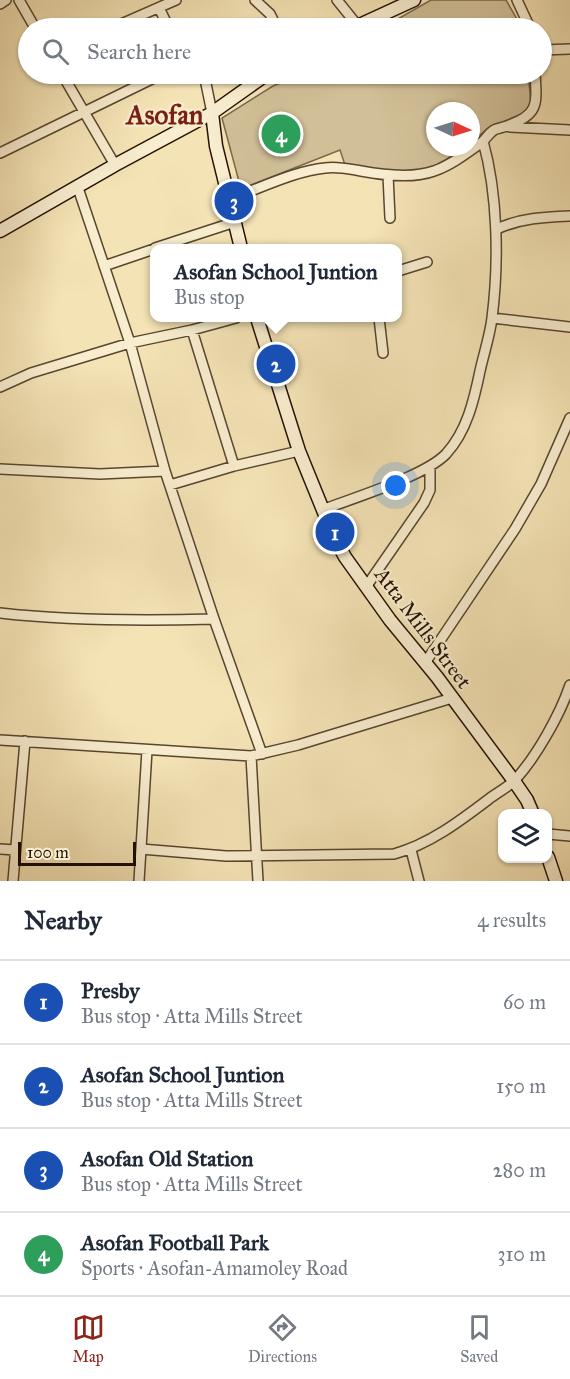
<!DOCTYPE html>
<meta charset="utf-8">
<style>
body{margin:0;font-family:"IM FELL Great Primer",serif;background:#f2f2f3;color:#1f2937}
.controls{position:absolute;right:18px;bottom:18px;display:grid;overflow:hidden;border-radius:12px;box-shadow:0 2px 4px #0004}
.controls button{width:54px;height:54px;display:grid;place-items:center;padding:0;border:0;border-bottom:2px solid #e0e1e3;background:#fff;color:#1f2937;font:30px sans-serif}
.compass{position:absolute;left:426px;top:102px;width:54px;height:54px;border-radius:50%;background:#fff;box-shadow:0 2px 4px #0004;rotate:94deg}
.scale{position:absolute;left:18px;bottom:15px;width:118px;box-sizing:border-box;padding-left:6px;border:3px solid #241102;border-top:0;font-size:16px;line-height:21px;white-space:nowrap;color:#241102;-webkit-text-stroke:4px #f8edcf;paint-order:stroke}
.you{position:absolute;left:396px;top:486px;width:21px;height:21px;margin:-15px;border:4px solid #fff;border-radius:50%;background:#1a73e8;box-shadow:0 0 0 9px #1a73e833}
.badge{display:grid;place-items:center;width:39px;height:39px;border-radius:50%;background:#8f2418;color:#fff;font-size:20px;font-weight:700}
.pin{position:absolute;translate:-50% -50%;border:3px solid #fff;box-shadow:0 2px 6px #0006}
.popup{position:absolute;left:150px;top:244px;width:252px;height:78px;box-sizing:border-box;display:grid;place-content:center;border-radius:12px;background:#fff;filter:drop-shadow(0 2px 4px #0005);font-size:20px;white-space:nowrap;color:#747a83}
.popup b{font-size:22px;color:#1f2937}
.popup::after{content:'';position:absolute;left:50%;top:100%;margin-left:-12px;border:12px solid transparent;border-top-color:#fff}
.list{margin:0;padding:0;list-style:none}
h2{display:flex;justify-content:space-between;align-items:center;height:78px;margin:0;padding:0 24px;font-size:26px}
h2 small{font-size:20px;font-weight:400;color:#747a83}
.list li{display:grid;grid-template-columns:39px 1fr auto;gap:18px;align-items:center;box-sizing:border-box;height:84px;padding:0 24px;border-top:2px solid #e0e1e3}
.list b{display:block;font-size:22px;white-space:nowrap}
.list p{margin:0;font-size:20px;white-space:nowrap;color:#747a83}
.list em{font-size:20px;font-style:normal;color:#747a83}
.icon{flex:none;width:33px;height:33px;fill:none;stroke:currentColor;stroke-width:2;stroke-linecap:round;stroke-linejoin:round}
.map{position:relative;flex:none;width:570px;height:881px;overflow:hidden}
.search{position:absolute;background:#fff;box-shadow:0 2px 4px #0004;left:18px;right:18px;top:18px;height:66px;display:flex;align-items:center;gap:15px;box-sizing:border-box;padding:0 21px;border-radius:33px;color:#747a83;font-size:22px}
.sheet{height:414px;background:#fff}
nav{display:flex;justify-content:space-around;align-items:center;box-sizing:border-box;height:84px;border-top:2px solid #e0e1e3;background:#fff;font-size:16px;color:#747a83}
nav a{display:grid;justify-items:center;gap:3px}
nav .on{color:#8f2418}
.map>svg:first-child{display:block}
.green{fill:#d1bf97;stroke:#7a684c;stroke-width:1.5}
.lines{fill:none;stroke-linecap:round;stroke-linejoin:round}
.street-casing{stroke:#58462f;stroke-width:12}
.secondary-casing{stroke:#241102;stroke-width:15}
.street{stroke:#f8edcf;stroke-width:9}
.secondary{stroke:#f8edcf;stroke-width:12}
.labels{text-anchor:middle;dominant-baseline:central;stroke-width:4.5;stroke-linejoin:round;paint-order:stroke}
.street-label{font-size:21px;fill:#241102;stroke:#f8edcf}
.district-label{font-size:27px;font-weight:bold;fill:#7a1f14;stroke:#f8edcf}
</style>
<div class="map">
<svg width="570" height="881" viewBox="0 0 570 881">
<rect width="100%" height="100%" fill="#f4e3b5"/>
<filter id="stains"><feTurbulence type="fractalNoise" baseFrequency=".00333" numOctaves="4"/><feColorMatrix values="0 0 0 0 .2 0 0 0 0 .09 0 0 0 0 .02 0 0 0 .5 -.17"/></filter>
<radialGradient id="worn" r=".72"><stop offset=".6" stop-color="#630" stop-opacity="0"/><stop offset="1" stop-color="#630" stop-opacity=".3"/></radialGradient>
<!-- green -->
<path class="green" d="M431,0H506L522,28H382Z
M301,74H528L531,103L526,112L488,128L471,143V111H435V147H465C452,155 439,166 424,170C401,176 368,168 345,165L340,150L241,189L222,118L273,86Z"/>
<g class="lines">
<!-- street casing -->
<g class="street-casing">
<path id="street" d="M19,0L35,28
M255,0L270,14L277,28
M337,0L358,26
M517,0L530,28
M0,4L6,0
M159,8L169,28
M112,28L176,0
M542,50L570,49
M62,74L115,165
M204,74L212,113
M510,127L570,130
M0,153L162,74
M388,175L390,218
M78,188L130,343L165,471L214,619L262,754
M229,199C259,189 294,171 325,168C337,166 349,169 361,171C383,175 412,179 434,171C450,166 467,153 481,143C486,139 488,134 494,130C498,128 502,128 507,126C539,115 537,104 535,74
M497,229C520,218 545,217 570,216
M155,248L235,222
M104,266L154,249
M398,271L427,262
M379,318L383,353
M492,318L570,327
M192,330L234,466
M0,387L31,373L130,343L192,330L236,318
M0,469L100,474L165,471
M170,485L234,466L299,451
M322,510C353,498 425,476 446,454C467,431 474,400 480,371C484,353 490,335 492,318C499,262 498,195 483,141
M366,587L424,503L430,490V467
M0,613C71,621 143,621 214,619
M425,663L515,529L541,484L570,418
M0,740L251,756L298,745L452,698
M251,756L258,881
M548,834L570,836
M0,849L15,850
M141,849L226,856L394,854C430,844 460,821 489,799C497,793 508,787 515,780C536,757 560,715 570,685
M411,850L419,881
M13,881L25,741
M139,881L147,750"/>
</g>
<!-- secondary casing -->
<g class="secondary-casing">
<path id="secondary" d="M353,28L414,0
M212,113L216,146L241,248
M0,231L115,165L212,113L267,74
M257,318L299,451L334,537L345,557L390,620L437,677L514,781L527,800L533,814
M548,857L556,881"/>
</g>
<!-- street -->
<use href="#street" class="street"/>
<!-- secondary -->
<use href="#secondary" class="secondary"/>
</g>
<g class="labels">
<!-- street labels -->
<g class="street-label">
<text transform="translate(423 628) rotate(53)">Atta Mills Street</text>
</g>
<!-- district labels -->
<g class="district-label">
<text x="165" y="114">Asofan</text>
</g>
</g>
<rect width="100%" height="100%" filter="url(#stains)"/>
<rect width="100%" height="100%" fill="url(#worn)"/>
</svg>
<div class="controls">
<button><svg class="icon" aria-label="layers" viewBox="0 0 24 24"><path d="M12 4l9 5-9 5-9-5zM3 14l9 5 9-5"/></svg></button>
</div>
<svg class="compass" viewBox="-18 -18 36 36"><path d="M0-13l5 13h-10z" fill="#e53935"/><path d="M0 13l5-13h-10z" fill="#747a83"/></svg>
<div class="scale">100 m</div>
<div class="you"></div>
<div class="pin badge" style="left:335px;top:532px;background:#1a4fb4">1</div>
<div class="pin badge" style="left:276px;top:364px;background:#1a4fb4">2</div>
<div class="popup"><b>Asofan School Juntion</b>Bus stop</div>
<div class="pin badge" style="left:234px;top:201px;background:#1a4fb4">3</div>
<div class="pin badge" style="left:281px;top:134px;background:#2e9e5b">4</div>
<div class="search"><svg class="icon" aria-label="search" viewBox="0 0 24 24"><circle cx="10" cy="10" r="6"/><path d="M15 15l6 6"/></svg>Search here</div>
</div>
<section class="sheet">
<h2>Nearby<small>4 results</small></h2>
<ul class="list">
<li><span class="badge" style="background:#1a4fb4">1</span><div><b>Presby</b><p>Bus stop · Atta Mills Street</p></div><em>60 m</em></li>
<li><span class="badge" style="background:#1a4fb4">2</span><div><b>Asofan School Juntion</b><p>Bus stop · Atta Mills Street</p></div><em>150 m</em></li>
<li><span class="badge" style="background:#1a4fb4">3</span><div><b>Asofan Old Station</b><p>Bus stop · Atta Mills Street</p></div><em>280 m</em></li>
<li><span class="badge" style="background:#2e9e5b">4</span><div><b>Asofan Football Park</b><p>Sports · Asofan-Amamoley Road</p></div><em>310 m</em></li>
</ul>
</section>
<nav>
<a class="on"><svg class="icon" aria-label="map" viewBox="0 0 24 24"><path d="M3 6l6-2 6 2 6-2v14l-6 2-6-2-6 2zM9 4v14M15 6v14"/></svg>Map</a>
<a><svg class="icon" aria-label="directions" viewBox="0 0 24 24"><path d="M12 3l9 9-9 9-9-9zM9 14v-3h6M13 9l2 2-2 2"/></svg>Directions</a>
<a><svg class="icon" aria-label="saved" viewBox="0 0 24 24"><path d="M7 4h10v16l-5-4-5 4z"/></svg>Saved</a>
</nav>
